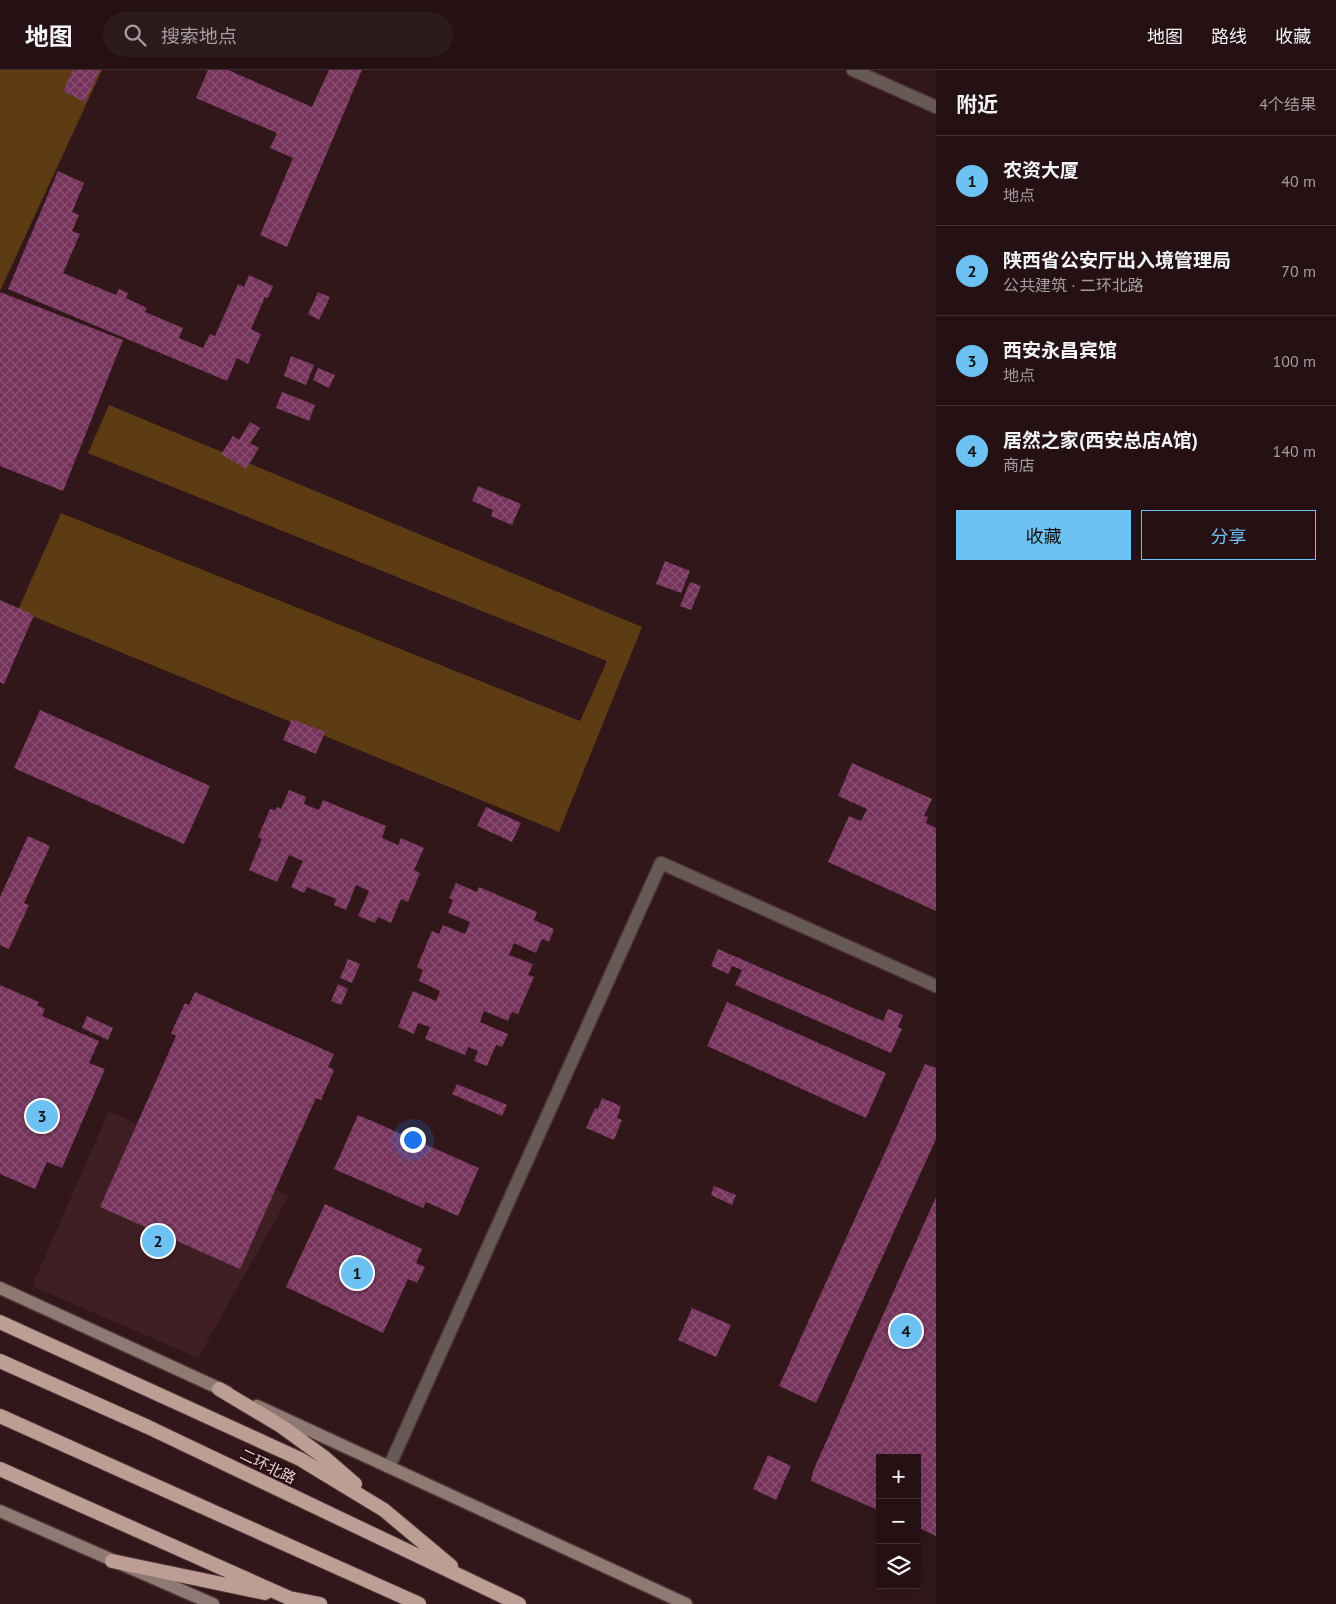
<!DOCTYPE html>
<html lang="zh">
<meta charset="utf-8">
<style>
body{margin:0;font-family:"PT Sans","Noto Sans SC",sans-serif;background:#2d1a1d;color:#f1f3f6}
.controls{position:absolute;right:15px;bottom:15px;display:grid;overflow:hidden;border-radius:0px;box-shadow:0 5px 20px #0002}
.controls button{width:45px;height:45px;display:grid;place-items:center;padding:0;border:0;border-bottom:1px solid #423134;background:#251114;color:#f1f3f6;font:25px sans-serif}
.you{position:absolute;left:412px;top:1069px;width:18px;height:18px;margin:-12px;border:4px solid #fff;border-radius:50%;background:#1a73e8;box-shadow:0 0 0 8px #1a73e833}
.badge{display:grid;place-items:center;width:32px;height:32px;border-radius:50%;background:#6dc2f3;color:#111;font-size:16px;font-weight:700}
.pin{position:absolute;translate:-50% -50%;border:2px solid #fff;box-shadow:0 1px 5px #0006}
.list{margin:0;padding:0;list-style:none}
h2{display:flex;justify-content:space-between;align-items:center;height:65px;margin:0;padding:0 20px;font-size:21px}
h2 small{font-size:16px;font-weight:400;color:#a39da0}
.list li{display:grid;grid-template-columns:32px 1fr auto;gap:15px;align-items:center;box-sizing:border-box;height:90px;padding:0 20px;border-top:1px solid #423134}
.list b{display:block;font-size:19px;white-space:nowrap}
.list p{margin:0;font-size:16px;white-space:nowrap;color:#a39da0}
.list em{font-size:16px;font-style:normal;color:#a39da0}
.actions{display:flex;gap:10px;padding:15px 20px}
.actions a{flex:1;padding:11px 0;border:1px solid #6dc2f3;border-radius:0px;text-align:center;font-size:18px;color:#6dc2f3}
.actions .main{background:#6dc2f3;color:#111}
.icon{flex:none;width:28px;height:28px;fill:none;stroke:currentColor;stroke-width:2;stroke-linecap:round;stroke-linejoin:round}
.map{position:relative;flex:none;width:936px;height:1534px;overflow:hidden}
header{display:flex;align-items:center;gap:30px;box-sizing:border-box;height:70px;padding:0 25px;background:#251114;border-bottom:1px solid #423134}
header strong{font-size:24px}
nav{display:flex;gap:28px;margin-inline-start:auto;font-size:18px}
.search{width:350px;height:45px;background:#2d1a1d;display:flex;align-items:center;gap:12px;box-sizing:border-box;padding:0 18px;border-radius:28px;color:#a39da0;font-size:19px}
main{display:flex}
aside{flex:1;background:#251114}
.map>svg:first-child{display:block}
.built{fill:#3f1f24}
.green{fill:#5d3c14}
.building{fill:url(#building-cross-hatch)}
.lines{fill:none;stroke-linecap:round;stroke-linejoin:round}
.minor-casing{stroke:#4e3537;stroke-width:15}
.tertiary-casing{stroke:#4e3537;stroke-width:15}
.secondary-casing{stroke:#4e3537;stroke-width:15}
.trunk-casing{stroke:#4e3537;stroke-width:16}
.minor{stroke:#675955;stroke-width:12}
.tertiary{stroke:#675955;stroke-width:12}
.secondary{stroke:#8f7a73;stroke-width:12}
.trunk{stroke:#bc9e94;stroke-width:14}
.labels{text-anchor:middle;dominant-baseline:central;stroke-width:4;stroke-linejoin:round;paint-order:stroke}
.street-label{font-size:15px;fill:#e4d1d2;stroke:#260d11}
</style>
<header>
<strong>地图</strong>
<div class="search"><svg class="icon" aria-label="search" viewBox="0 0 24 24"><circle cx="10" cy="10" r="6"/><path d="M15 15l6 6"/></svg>搜索地点</div>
<nav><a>地图</a><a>路线</a><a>收藏</a></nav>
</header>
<main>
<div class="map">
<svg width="936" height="1534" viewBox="0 0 936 1534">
<defs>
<pattern id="building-cross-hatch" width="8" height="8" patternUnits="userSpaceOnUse" patternTransform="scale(1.25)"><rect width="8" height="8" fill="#76345c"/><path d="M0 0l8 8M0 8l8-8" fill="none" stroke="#895072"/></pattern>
</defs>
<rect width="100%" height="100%" fill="#31171a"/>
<!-- built -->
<path class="built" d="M109,1041L289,1126L198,1288L32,1216Z"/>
<!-- green -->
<path class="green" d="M0,0H102L0,221Z
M109,335L642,557L559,762L18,540L61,443L580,651L607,591L88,383Z"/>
<!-- building -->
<path class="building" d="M73,0H100L85,32L63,21Z
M208,0H228L312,37L329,0H362L287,177L260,165L293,88L270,78L277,63L196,28Z
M58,101L84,113L72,142L79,145L72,161L80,164L63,203L116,225L119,219L128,223L126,228L147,238L145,242L183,258L179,268L203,278L210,264L215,266L238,214L244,217L249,205L273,216L268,228L265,227L251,259L261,264L248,294L237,288L227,311L8,219Z
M0,222L123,270L63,421L0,396Z
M318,222L330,227L319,250L308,244Z
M291,286L314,295L306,315L284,306Z
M318,298L335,305L329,318L313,310Z
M282,322L315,335L309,351L276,338Z
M250,352L260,358L250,373L259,378L246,399L221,384L233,366L239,370Z
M478,416L521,434L512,455L491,446L493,440L472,431Z
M665,491L690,501L681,523L656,514Z
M690,512L701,516L691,540L680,536Z
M0,530L34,545L4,614L0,612Z
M40,640L210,716L184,774L14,698Z
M292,649L325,662L316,684L283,670Z
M852,693L932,729L924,746L928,747L926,753L936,758V841L828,792L849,746L861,751L867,739L838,726Z
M289,720L306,727L304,734L319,740L323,730L386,756L382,768L398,775L401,768L424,778L414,800L420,803L408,832L401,829L391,853L378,847L375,853L358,846L369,821L356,815L346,840L334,835L336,829L307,817L304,823L291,817L303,791L289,785L277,812L249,800L262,769L258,767L270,739L275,740L277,737L281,739Z
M486,737L521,753L512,772L477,756Z
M28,766L50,776L24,833L29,835L9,879L0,875V827Z
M456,813L477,822L479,817L537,842L534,850L554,859L549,872L542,869L536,883L514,873L509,885L533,894L528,905L534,907L518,944L512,942L508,951L484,941L480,952L508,964L502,977L496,975L487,996L474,991L478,981L468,977L465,985L425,969L430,957L418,953L414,964L398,957L413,921L436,931L440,921L419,911L423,900L417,897L432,861L439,864L443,855L465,864L470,852L448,843L453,830L449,828Z
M718,879L883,951L888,939L903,945L898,957L902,959L891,983L735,915L742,900L732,896L728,904L711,896Z
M348,889L360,894L352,913L340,908Z
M338,914L348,919L341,935L331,931Z
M0,915L39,932L37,935L45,939L42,946L99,971L89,993L105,999L62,1098L47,1092L35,1119L0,1104Z
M195,922L334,984L328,997L334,1000L321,1030L316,1028L240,1199L100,1137L176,966L171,963L185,933L189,935Z
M727,932L886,1003L866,1048L707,976Z
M87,946L113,958L108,970L82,958Z
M925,994L936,998V1069L816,1333L779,1316Z
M457,1014L507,1035L502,1046L452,1024Z
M602,1028L621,1036L617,1048L622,1050L614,1070L586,1058L595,1038L598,1039Z
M358,1045L479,1098L458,1146L426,1132L423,1138L334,1099Z
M714,1116L736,1125L732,1135L711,1125Z
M936,1127V1466L917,1457V1388H880V1441L811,1411L813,1401Z
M325,1134L422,1179L416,1193L425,1197L417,1213L408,1209L383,1263L286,1217Z
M692,1238L731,1255L716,1287L678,1270Z
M768,1385L791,1396L776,1430L753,1419Z"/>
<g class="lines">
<!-- minor casing -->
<g class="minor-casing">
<path id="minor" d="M389,1397L661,793L936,916"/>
</g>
<!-- tertiary casing -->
<g class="tertiary-casing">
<path id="tertiary" d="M853,0L936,37"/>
</g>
<!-- secondary casing -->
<g class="secondary-casing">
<path id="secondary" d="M0,1218L227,1322
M257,1336L686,1534
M0,1441L213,1534"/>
</g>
<!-- trunk casing -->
<g class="trunk-casing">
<path id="trunk" d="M0,1252L300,1389L384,1440L451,1496
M0,1291L148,1357L519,1534
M219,1319L281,1356L325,1388L355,1414
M0,1346L419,1534
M0,1399L289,1528L320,1534
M112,1491L265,1523"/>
</g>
<!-- minor -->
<use href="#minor" class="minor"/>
<!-- tertiary -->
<use href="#tertiary" class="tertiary"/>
<!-- secondary -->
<use href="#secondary" class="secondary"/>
<!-- trunk -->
<use href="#trunk" class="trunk"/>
</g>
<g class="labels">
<!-- street labels -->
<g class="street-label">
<text transform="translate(268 1396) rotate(26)">二环北路</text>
</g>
</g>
</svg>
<div class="controls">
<button>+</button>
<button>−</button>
<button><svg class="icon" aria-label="layers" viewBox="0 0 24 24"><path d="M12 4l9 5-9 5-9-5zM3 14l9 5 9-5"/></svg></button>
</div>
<div class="you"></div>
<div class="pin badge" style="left:357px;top:1203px">1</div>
<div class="pin badge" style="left:158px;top:1171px">2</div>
<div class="pin badge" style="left:42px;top:1046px">3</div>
<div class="pin badge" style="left:906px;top:1261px">4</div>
</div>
<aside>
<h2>附近<small>4个结果</small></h2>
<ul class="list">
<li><span class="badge">1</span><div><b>农资大厦</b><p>地点</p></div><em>40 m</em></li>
<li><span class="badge">2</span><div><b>陕西省公安厅出入境管理局</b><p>公共建筑 · 二环北路</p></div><em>70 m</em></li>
<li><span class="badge">3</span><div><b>西安永昌宾馆</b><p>地点</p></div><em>100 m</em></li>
<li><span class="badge">4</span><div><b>居然之家(西安总店A馆)</b><p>商店</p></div><em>140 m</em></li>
</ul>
<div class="actions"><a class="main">收藏</a><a>分享</a></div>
</aside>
</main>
